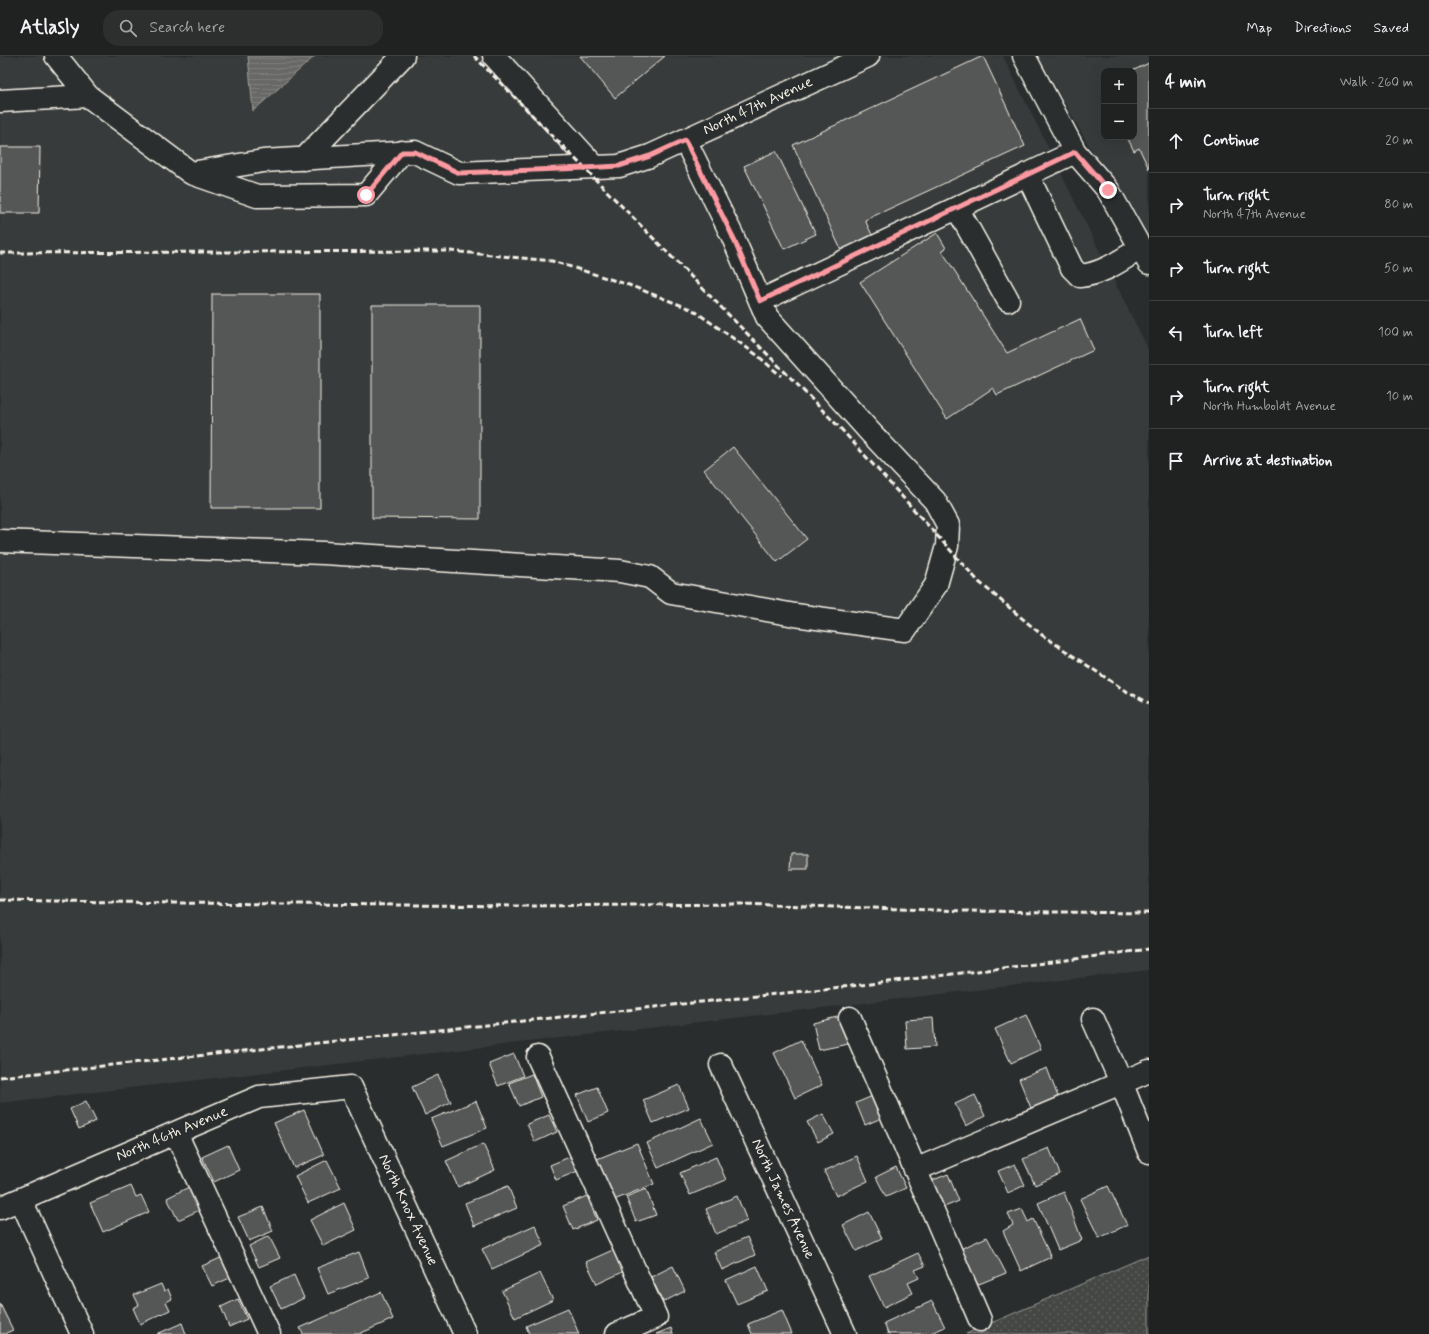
<!DOCTYPE html>
<meta charset="utf-8">
<style>
body{margin:0;font-family:Mynerve,sans-serif;background:#2d2f2f;color:#f1f3f6}
.controls{position:absolute;right:12px;top:12px;display:grid;overflow:hidden;border-radius:8px;box-shadow:0 4px 16px #0002}
.controls button{width:36px;height:36px;display:grid;place-items:center;padding:0;border:0;border-bottom:1px solid #3d3f40;background:#202222;color:#f1f3f6;font:20px sans-serif}
.stop{position:absolute;width:12px;height:12px;margin:-9px;border:3px solid #ff9aa2;border-radius:50%;background:#fff}
.stop.end{background:#ff9aa2;border-color:#fff;box-shadow:0 1px 4px #0008}
.list{margin:0;padding:0;list-style:none}
h2{display:flex;justify-content:space-between;align-items:center;height:52px;margin:0;padding:0 16px;font-size:17px}
h2 small{font-size:13px;font-weight:400;color:#a2a4a5}
.list li{display:grid;grid-template-columns:26px 1fr auto;gap:12px;align-items:center;box-sizing:border-box;height:64px;padding:0 16px;border-top:1px solid #3d3f40}
.list b{display:block;font-size:15px;white-space:nowrap}
.list p{margin:0;font-size:13px;white-space:nowrap;color:#a2a4a5}
.list em{font-size:13px;font-style:normal;color:#a2a4a5}
.icon{flex:none;width:22px;height:22px;fill:none;stroke:currentColor;stroke-width:2;stroke-linecap:round;stroke-linejoin:round}
.map{position:relative;flex:none;width:1149px;height:1278px;overflow:hidden}
header{display:flex;align-items:center;gap:24px;box-sizing:border-box;height:56px;padding:0 20px;background:#202222;border-bottom:1px solid #3d3f40}
header strong{font-size:19px}
nav{display:flex;gap:22px;margin-inline-start:auto;font-size:14px}
.search{width:280px;height:36px;background:#2d2f2f;display:flex;align-items:center;gap:10px;box-sizing:border-box;padding:0 14px;border-radius:16px;color:#a2a4a5;font-size:15px}
main{display:flex}
aside{flex:1;background:#202222}
.map>svg:first-child{display:block}
.built{fill:#373a3a;fill-rule:evenodd}
.park{fill:url(#park-dots);stroke:#9c9c96}
.water{fill:url(#water-rules);stroke:#9f9f9a}
.building{fill:#555756;stroke:#f4f1e8}
.lines{fill:none;stroke-linecap:round;stroke-linejoin:round}
.minor-casing{stroke:#f4f1e8;stroke-width:25}
.minor{stroke:#2a2d2e;stroke-width:22}
.rail{stroke:#f4f1e8;stroke-width:3;stroke-dasharray:6 3;stroke-linecap:butt}
.route{stroke:#ff9aa2;stroke-width:5}
.labels{text-anchor:middle;dominant-baseline:central;stroke-width:3.5;stroke-linejoin:round;paint-order:stroke}
.street-label{font-size:15px;fill:#f4f1e8;stroke:#2a2d2e}
</style>
<header>
<strong>Atlasly</strong>
<div class="search"><svg class="icon" aria-label="search" viewBox="0 0 24 24"><circle cx="10" cy="10" r="6"/><path d="M15 15l6 6"/></svg>Search here</div>
<nav><a>Map</a><a>Directions</a><a>Saved</a></nav>
</header>
<main>
<div class="map">
<svg width="1149" height="1278" viewBox="0 0 1149 1278">
<defs>
<pattern id="park-dots" width="8" height="8" patternUnits="userSpaceOnUse"><rect width="8" height="8" fill="#444645"/><path d="M2 2h.1M6 6h.1" fill="none" stroke="#606160" stroke-width="1.8" stroke-linecap="round"/></pattern>
<pattern id="water-rules" width="6" height="5" patternUnits="userSpaceOnUse"><rect width="6" height="5" fill="#676866"/><path d="M0 2.5h6" fill="none" stroke="#7d7e7c"/></pattern>
</defs>
<rect width="100%" height="100%" fill="#2a2d2e"/>
<filter id="ink" filterUnits="userSpaceOnUse"><feTurbulence type="fractalNoise" baseFrequency=".025" numOctaves="2"/><feDisplacementMap in="SourceGraphic" scale="8" xChannelSelector="R" yChannelSelector="G"/><feConvolveMatrix kernelMatrix="1 2 1 2 8 2 1 2 1" color-interpolation-filters="sRGB"/></filter>
<g filter="url(#ink)">
<!-- built -->
<path class="built" d="M0,0H1003L1149,295V914L0,1047Z
M1038,0H1149V191L1147,192ZM1104,15H1134V81H1104Z"/>
<!-- park -->
<path class="park" d="M1149,1199V1278H966Z"/>
<!-- water -->
<path class="water" d="M248,0H315L253,55Z"/>
<!-- building -->
<path class="building" d="M580,0H665L615,42Z
M983,0L1025,90L865,164L872,179L841,194L793,89Z
M1149,7V113L1139,92L1134,95L1127,81H1134V15H1132Z
M0,91H40L39,157H0Z
M776,95L816,178L784,193L744,110Z
M937,177L946,192L942,195L1007,297L1080,263L1094,294L997,339L993,332L947,363L860,226Z
M212,238H320V452H211Z
M372,249H480V463L372,462Z
M733,391L807,483L777,506L704,414Z
M791,798H808V813H790Z
M1026,959L1041,993L1011,1007L995,973Z
M841,960L848,988L819,994L813,967Z
M933,962L935,991L907,993L905,964Z
M801,984L822,1029L795,1042L774,997Z
M514,998L523,1020L498,1030L489,1008Z
M1047,1012L1060,1046L1033,1057L1019,1023Z
M532,1018L541,1041L519,1050L509,1027Z
M438,1019L451,1046L425,1059L412,1031Z
M679,1029L689,1052L653,1067L643,1044Z
M597,1031L608,1057L588,1066L577,1039Z
M875,1039L884,1061L865,1069L856,1047Z
M975,1039L985,1060L966,1070L955,1048Z
M86,1045L96,1065L79,1073L70,1053Z
M476,1045L487,1072L443,1090L431,1063Z
M304,1054L324,1099L294,1112L274,1067Z
M823,1058L834,1078L818,1086L807,1066Z
M549,1059L557,1076L535,1086L527,1068Z
M701,1062L713,1087L658,1112L647,1087Z
M637,1087L654,1128L614,1144L597,1103Z
M483,1088L495,1114L458,1131L446,1105Z
M228,1089L239,1114L214,1126L202,1101Z
M1049,1092L1060,1118L1035,1129L1023,1103Z
M572,1100L578,1115L556,1124L550,1109Z
M857,1100L868,1125L836,1140L824,1115Z
M716,1101L726,1124L690,1139L680,1117Z
M327,1104L341,1132L308,1147L295,1120Z
M1015,1108L1025,1129L1008,1137L998,1115Z
M896,1111L906,1132L886,1141L876,1121Z
M948,1118L959,1145L942,1152L931,1125Z
M131,1130L136,1141L141,1139L149,1156L103,1176L90,1147Z
M191,1130L202,1153L178,1164L167,1142Z
M508,1130L517,1152L474,1170L465,1147Z
M1108,1130L1127,1169L1099,1182L1080,1143Z
M646,1133L656,1159L636,1166L626,1141Z
M1064,1136L1082,1184L1058,1194L1038,1147Z
M587,1140L597,1164L573,1174L563,1150Z
M737,1140L747,1165L716,1178L706,1153Z
M344,1147L356,1174L323,1190L310,1164Z
M263,1151L273,1175L249,1185L238,1161Z
M1022,1153L1028,1166L1033,1163L1051,1201L1021,1215L1003,1175L1013,1169L1008,1158Z
M869,1156L882,1183L856,1195L843,1169Z
M535,1169L544,1189L492,1213L482,1193Z
M269,1180L280,1202L259,1211L249,1190Z
M747,1181L755,1199L722,1214L714,1196Z
M987,1181L1006,1217L974,1230L958,1194Z
M615,1193L625,1215L597,1228L586,1206Z
M359,1196L369,1222L328,1238L317,1212Z
M918,1197L925,1210L915,1214L919,1222L908,1227L913,1237L884,1251L869,1220Z
M223,1201L232,1221L212,1230L202,1210Z
M673,1210L685,1235L663,1246L651,1221Z
M757,1210L768,1235L737,1248L726,1224Z
M540,1217L553,1244L515,1262L502,1235Z
M294,1219L304,1242L281,1253L270,1230Z
M161,1228L164,1235L168,1233L172,1243L166,1246L170,1254L140,1268L133,1252L139,1249L134,1239Z
M381,1236L393,1263L359,1278H303L300,1272Z
M238,1243L247,1263L229,1271L221,1251Z
M932,1245L945,1271L929,1278H888L884,1267Z
M0,1248L13,1274L4,1278H0Z
M568,1252L579,1278H529L526,1270Z
M782,1254L792,1278H752L748,1268Z
M182,1267L186,1278H157Z
M671,1272L673,1278H656Z"/>
<g class="lines">
<!-- minor casing -->
<g class="minor-casing">
<path id="minor" d="M56,0L88,40L191,117L263,105L415,96L459,117L619,110L650,100L868,0
M494,0L595,111
M1024,0L1075,96L1108,134L1149,207
M0,45L88,40
M304,103L403,0
M194,118L257,140L366,139L402,96
M1027,118L1072,212L1080,220C1103,218 1121,204 1141,192
M957,152L1008,244
M760,245L1075,96
M0,485L324,497L620,515L650,521L671,537L795,559L905,574L936,529L947,490L948,469L935,445L870,376L767,261L732,179L685,84
M850,962L980,1264
M1093,963L1121,1026L1149,1096
M538,1001L656,1261L617,1278
M721,1009L845,1278
M176,1077L269,1278
M915,1114L1149,1015
M21,1144L82,1278
M0,1152L259,1041L351,1031L465,1278"/>
</g>
<!-- minor -->
<use href="#minor" class="minor"/>
<!-- rail -->
<path class="rail" d="M474,0L842,374L979,526L1042,579L1124,634L1149,647
M0,197L450,195L552,205L629,229L693,254L757,299L781,320
M0,844L172,847L524,850L741,848L966,855L1149,857
M0,1021L879,927L1060,905L1149,893"/>
</g>
</g>
<g class="lines" filter="url(#ink)">
<!-- route -->
<path class="route" d="M366,139L402,96H415L459,117L584,112L619,110L650,100L685,84L732,179L760,245L1075,96L1108,134"/>
</g>
<g class="labels">
<!-- street labels -->
<g class="street-label">
<text transform="translate(758 50) rotate(-25)">North 47th Avenue</text>
<text transform="translate(172 1078) rotate(-23)">North 46th Avenue</text>
<text transform="translate(783 1143) rotate(65)">North James Avenue</text>
<text transform="translate(408 1154) rotate(65)">North Knox Avenue</text>
</g>
</g>
</svg>
<div class="controls">
<button>+</button>
<button>−</button>
</div>
<div class="stop" style="left:366px;top:139px"></div>
<div class="stop end" style="left:1108px;top:134px"></div>
</div>
<aside>
<h2>4 min<small>Walk · 260 m</small></h2>
<ul class="list">
<li><svg class="icon" aria-label="ahead" viewBox="0 0 24 24"><path d="M12 20V5M6 11l6-6 6 6"/></svg><div><b>Continue</b></div><em>20 m</em></li>
<li><svg class="icon" aria-label="right" viewBox="0 0 24 24"><path d="M7 20v-9h11M14 6l5 5-5 5"/></svg><div><b>Turn right</b><p>North 47th Avenue</p></div><em>80 m</em></li>
<li><svg class="icon" aria-label="right" viewBox="0 0 24 24"><path d="M7 20v-9h11M14 6l5 5-5 5"/></svg><div><b>Turn right</b></div><em>50 m</em></li>
<li><svg class="icon" aria-label="left" viewBox="0 0 24 24"><path d="M17 20v-9H6M10 6l-5 5 5 5"/></svg><div><b>Turn left</b></div><em>100 m</em></li>
<li><svg class="icon" aria-label="right" viewBox="0 0 24 24"><path d="M7 20v-9h11M14 6l5 5-5 5"/></svg><div><b>Turn right</b><p>North Humboldt Avenue</p></div><em>10 m</em></li>
<li><svg class="icon" aria-label="arrive" viewBox="0 0 24 24"><path d="M6 21V4h12l-3 4 3 4H6"/></svg><div><b>Arrive at destination</b></div></li>
</ul>
</aside>
</main>
